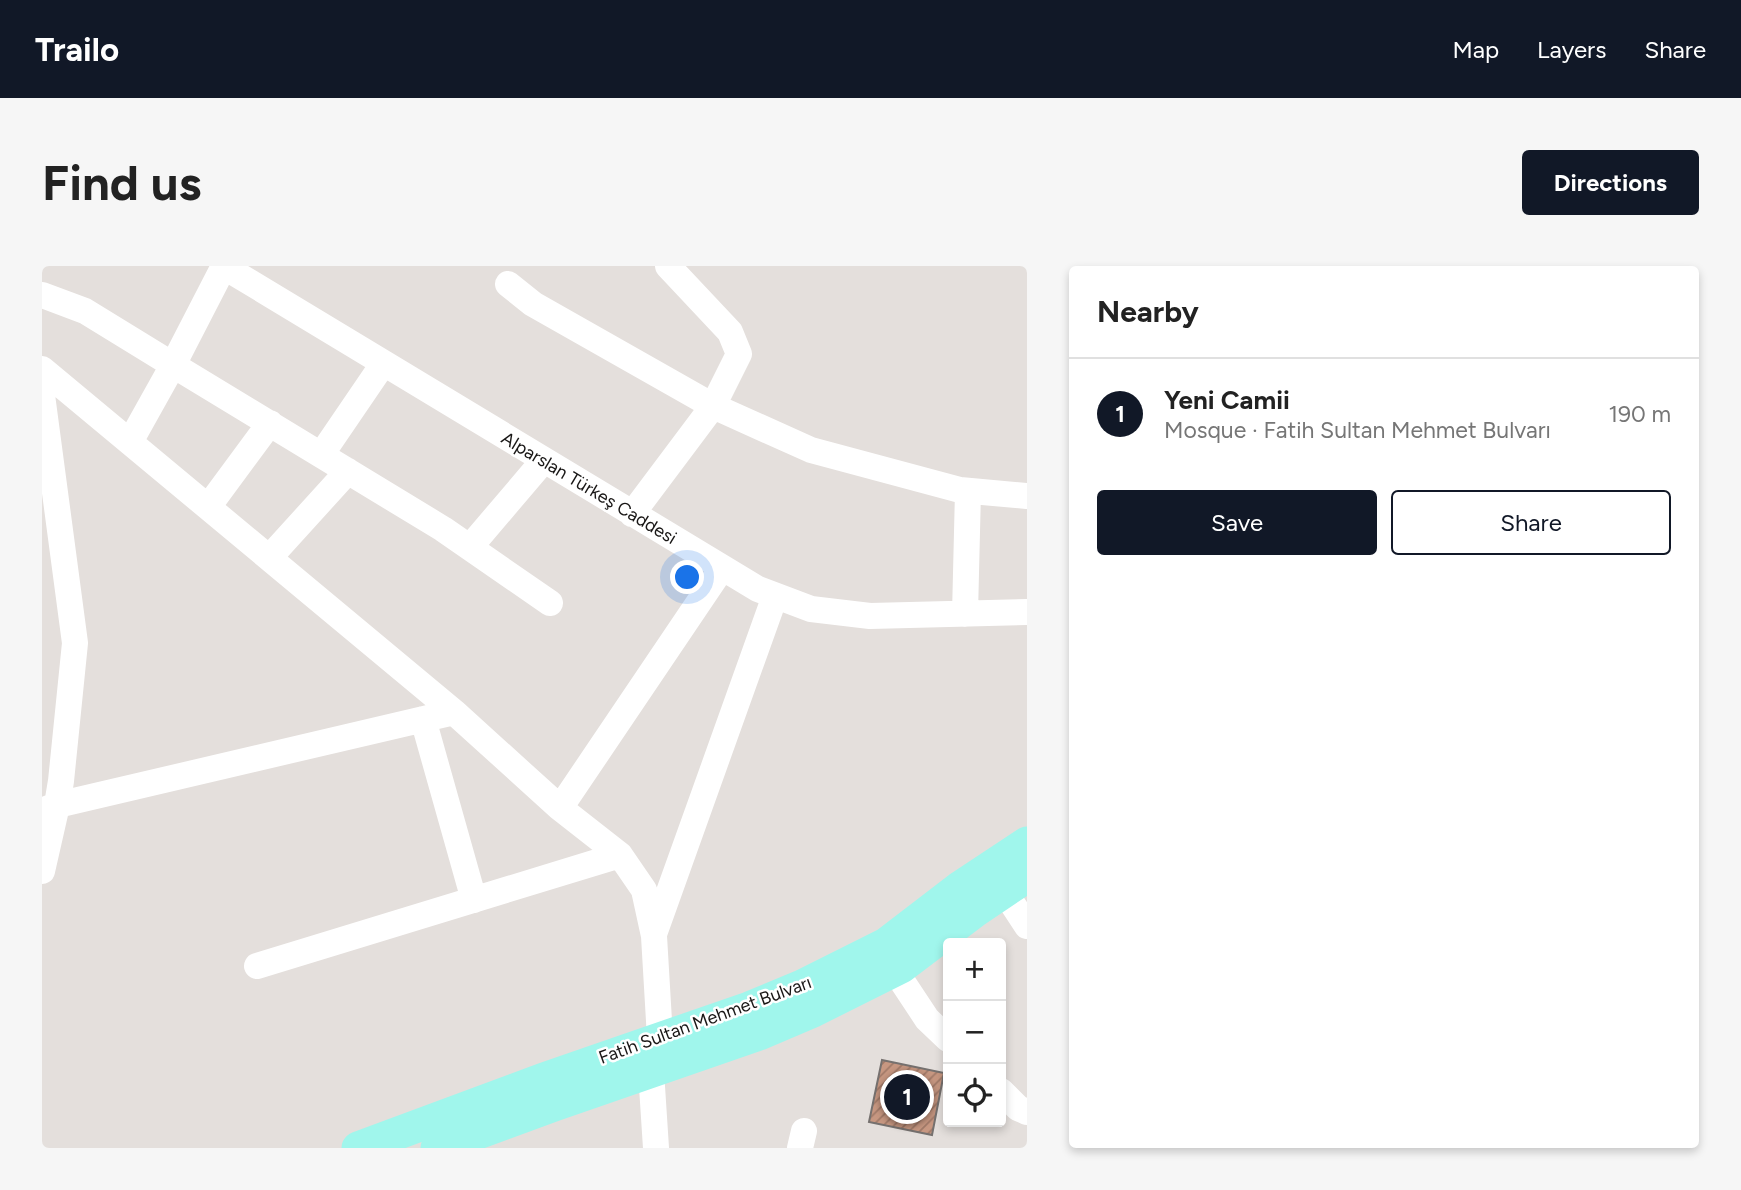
<!DOCTYPE html>
<meta charset="utf-8">
<style>
body{margin:0;font-family:Figtree,sans-serif;background:#f6f6f6;color:#222}
.controls{position:absolute;right:21px;bottom:21px;display:grid;overflow:hidden;border-radius:7px;box-shadow:0 4px 10px #0003}
.controls button{width:63px;height:63px;display:grid;place-items:center;padding:0;border:0;border-bottom:2px solid #e0e0e0;background:#fff;color:#222;font:35px sans-serif}
.you{position:absolute;left:646px;top:312px;width:24px;height:24px;margin:-18px;border:5px solid #fff;border-radius:50%;background:#1a73e8;box-shadow:0 0 0 10px #1a73e833}
.badge{display:grid;place-items:center;width:46px;height:46px;border-radius:50%;background:#111827;color:#fff;font-size:23px;font-weight:700}
.pin{position:absolute;translate:-50% -50%;border:4px solid #fff;box-shadow:0 2px 7px #0006}
.list{margin:0;padding:0;list-style:none}
h2{display:flex;justify-content:space-between;align-items:center;height:91px;margin:0;padding:0 28px;font-size:30px}
h2 small{font-size:23px;font-weight:400;color:#767676}
.list li{display:grid;grid-template-columns:46px 1fr auto;gap:21px;align-items:center;box-sizing:border-box;height:112px;padding:0 28px;border-top:2px solid #e0e0e0}
.list b{display:block;font-size:26px;white-space:nowrap}
.list p{margin:0;font-size:23px;white-space:nowrap;color:#767676}
.list em{font-size:23px;font-style:normal;color:#767676}
.actions{display:flex;gap:14px;padding:21px 28px}
.actions a{flex:1;padding:16px 0;border:2px solid #111827;border-radius:7px;text-align:center;font-size:24px;color:#111827}
.actions .main{background:#111827;color:#fff}
.icon{flex:none;width:38px;height:38px;fill:none;stroke:currentColor;stroke-width:2;stroke-linecap:round;stroke-linejoin:round}
.map{position:relative;flex:none;width:985px;height:882px;overflow:hidden;border-radius:7px}
header{display:flex;align-items:center;gap:42px;box-sizing:border-box;height:98px;padding:0 35px;background:#111827;color:#fff}
header strong{font-size:33px}
nav{display:flex;gap:38px;margin-inline-start:auto;font-size:24px}
.intro{display:flex;align-items:center;justify-content:space-between;box-sizing:border-box;height:168px;padding:0 42px}
h1{margin:0;font-size:49px}
.button{padding:18px 32px;border-radius:7px;background:#111827;color:#fff;font-size:24px;font-weight:700}
main{display:flex;gap:42px;padding:0 42px}
aside{flex:1;background:#fff;border-radius:7px;box-shadow:0 4px 10px #0003}
.map>svg:first-child{display:block}
.building{fill:url(#building-hatch);stroke:#76716f;stroke-width:2}
.lines{fill:none;stroke-linecap:round;stroke-linejoin:round}
.minor{stroke:#fff;stroke-width:26}
.major{stroke:#a0f6ec;stroke-width:33}
.labels{text-anchor:middle;dominant-baseline:central;stroke-width:5;stroke-linejoin:round;paint-order:stroke}
.street-label{font-size:18px;fill:#181615;stroke:#fff}
</style>
<header>
<strong>Trailo</strong>
<nav><a>Map</a><a>Layers</a><a>Share</a></nav>
</header>
<div class="intro"><h1>Find us</h1><a class="button">Directions</a></div>
<main>
<div class="map">
<svg width="985" height="882" viewBox="0 0 985 882">
<defs>
<pattern id="building-hatch" width="6" height="6" patternUnits="userSpaceOnUse" patternTransform="scale(1.75)"><rect width="6" height="6" fill="#c79781"/><path d="M-1 1l2-2M0 6l6-6M5 7l2-2" fill="none" stroke="#a17a68"/></pattern>
</defs>
<rect width="100%" height="100%" fill="#e4dfdc"/>
<!-- building -->
<path class="building" d="M840,794L902,807L890,869L827,856Z"/>
<g class="lines">
<!-- minor -->
<path class="minor" d="M181,0L716,323L769,343L828,350L985,346
M466,18L491,38L671,140L769,184L918,224L985,230
M0,29L43,45L131,99L401,263L508,337
M0,103L412,446L518,542L578,589L602,624L612,670L618,772
M0,129L33,377L19,515L15,539L0,605
M88,176L131,99L182,0
M279,189L341,98
M166,241L228,157
M590,248L671,140L697,88L688,66L626,0
M428,281L502,194
M227,292L306,205
M923,348L926,225
M381,453L432,634
M518,542L680,302
M2,544L15,539L412,446
M962,625L985,660
M612,668L733,330
M842,688L885,753L906,773
M215,700L578,589
M609,805L614,882
M959,825L976,842L985,846
M758,882L762,865"/>
<!-- major -->
<path class="major" d="M316,882L502,813L707,742L760,720L844,678L917,622L985,577
M395,882L512,839L717,768L771,745L859,701L933,645L985,610"/>
</g>
<g class="labels">
<!-- street labels -->
<g class="street-label">
<text transform="translate(547 222) rotate(31)">Alparslan Türkeş Caddesi</text>
<text transform="translate(663 754) rotate(-20)">Fatih Sultan Mehmet Bulvarı</text>
</g>
</g>
</svg>
<div class="controls">
<button>+</button>
<button>−</button>
<button><svg class="icon" aria-label="locate" viewBox="0 0 24 24"><circle cx="12" cy="12" r="6"/><path d="M12 2v4M12 18v4M2 12h4M18 12h4"/></svg></button>
</div>
<div class="you"></div>
<div class="pin badge" style="left:865px;top:831px">1</div>
</div>
<aside>
<h2>Nearby<small></small></h2>
<ul class="list">
<li><span class="badge">1</span><div><b>Yeni Camii</b><p>Mosque · Fatih Sultan Mehmet Bulvarı</p></div><em>190 m</em></li>
</ul>
<div class="actions"><a class="main">Save</a><a>Share</a></div>
</aside>
</main>
